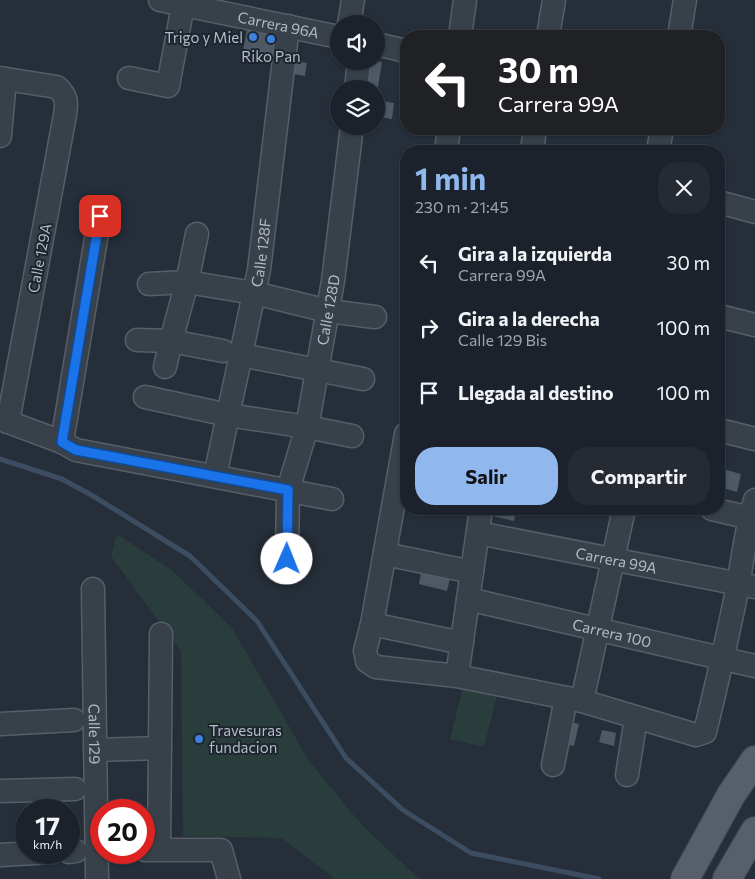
<!DOCTYPE html>
<html lang="es">
<meta charset="utf-8">
<style>
:root{--surface:#1c222b;--page:#252a33;--text:#f1f3f6;--muted:#a0a4a9;--line:#3a3f47;--accent:#90b8ee}
body{margin:0;font-family:Commissioner,sans-serif;background:var(--page);color:var(--text);height:100vh;display:flex;flex-direction:column;font-size:19px;white-space:nowrap}
*{box-sizing:border-box;margin:0}
p{font-size:16px;color:var(--muted)}
.icon{flex:none;width:28px;height:28px;fill:none;stroke:currentColor;stroke-width:2;stroke-linecap:round;stroke-linejoin:round}
.map{position:relative;flex:1;overflow:hidden}
.panel{position:absolute;left:400px;top:145px;width:325px;height:370px;display:flex;flex-direction:column;background:var(--surface);border-radius:20px;box-shadow:0 1px 4px #0004,0 0 0 1px var(--line)}
.panel>*{flex:none}
.hud{position:absolute;left:400px;top:30px;width:325px;height:105px;border-radius:20px;box-shadow:0 1px 4px #0004,0 0 0 1px var(--line);background:#202124;color:#fff;overflow:hidden}
.tools{position:absolute;left:330px;top:15px;display:grid;gap:10px}
.tools a{display:grid;place-items:center;width:55px;height:55px;border-radius:50%;background:var(--surface);box-shadow:0 1px 4px #0004,0 0 0 1px var(--line);font-size:25px}
.speed{position:absolute;left:15px;top:799px;display:flex;gap:10px;font-size:25px;font-weight:700;text-align:center}
.speed>*{display:grid;place-content:center;width:65px;height:65px;border-radius:50%;background:var(--surface);box-shadow:0 1px 4px #0004,0 0 0 1px var(--line);line-height:1}
.speed small{font-size:12px;font-weight:400}
.speed .limit{border:8px solid #d22;background:#fff;color:#111}
.pin{position:absolute;display:grid;place-items:center;width:42px;height:42px;color:#fff;margin:-21px;border-radius:10px;box-shadow:0 2px 8px #0006}
.me{position:absolute;width:55px;margin:-28px;rotate:1deg;stroke-linejoin:round;filter:drop-shadow(0 0 4px #0008)}
.turn{display:flex;align-items:center;gap:18px;height:105px;padding:0 15px;font-size:22px}
.turn .icon{width:65px;height:65px;stroke-width:2.5}
.turn b{display:block;font-size:35px;line-height:42px}
.round{display:grid;place-items:center;flex:none;width:52px;height:52px;border-radius:20px;background:var(--page)}
.overview{display:flex;align-items:center;justify-content:space-between;height:85px;padding:0 15px}
h1{font-size:30px;font-weight:700;line-height:38px;color:var(--accent)}
.button{display:flex;gap:10px;margin-top:auto;padding:10px 15px}
.button a{flex:1;height:58px;border-radius:20px;background:var(--accent);color:#111;font-size:20px;font-weight:700;line-height:58px;text-align:center}
.button a+a{background:var(--page);color:var(--text)}
ul{padding:0;list-style:none}
li{display:flex;align-items:center;gap:15px;height:65px;padding:0 15px}
li div{flex:1}
li b{display:block;font-size:19px}
li em{font-style:normal}
.map>svg:first-child{display:block}
</style>
<div class="map">
<svg width="755" height="879" viewBox="0 0 755 879">
<rect width="100%" height="100%" fill="#252e39"/>
<path fill="#2a3d3d" d="M117 534 173 571 232 628 309 761 362 825 419 879H335L282 838 183 836 181 651 111 556Z
M463 687 497 695 484 747 450 739Z"/>
<g fill="none" stroke-linecap="round" stroke-linejoin="round">
<path stroke="#3c4d61" stroke-width="5" d="M0 459 62 479 93 496 190 556 257 621 346 758 403 810 471 853 599 879"/>
</g>
<path fill="#4e5965" d="M424 29 442 32 441 36H423Z
M247 30 277 35 272 62 242 56Z
M290 60 307 63 305 76 288 73Z
M367 61 382 62 377 93H376V89H363Z
M376 100 394 103 392 119 376 117Z
M719 468 741 474 737 492 719 487Z
M484 509H516L514 521 483 514Z
M422 567 451 574 447 591 419 584Z
M563 720 579 724 574 746 558 743Z
M602 730 616 733 614 746 599 742Z"/>
<g fill="none" stroke-linecap="round" stroke-linejoin="round">
<g stroke="#565e68" stroke-width="25">
<g id="minor">
<path id="s1" d="M160 0 339 37"/>
<path d="M349 24 353 0"/>
<path d="M460 36 465 0"/>
<path d="M548 36 554 0"/>
<path d="M679 36 685 0"/>
<path d="M376 44 406 51"/>
<path d="M0 78 57 87C67 97 67 101 65 115L8 422"/>
<path d="M129 78 168 86 183 5"/>
<path d="M356 89 359 61"/>
<path d="M0 136 5 79"/>
<path d="M446 151 449 129"/>
<path d="M532 151 535 129"/>
<path d="M658 151 662 129"/>
<path d="M719 202 755 212"/>
<path d="M149 284 187 282 254 293 328 311 375 317"/>
<path d="M719 316 755 325"/>
<path d="M137 340 171 341 223 351"/>
<path d="M241 355 363 379"/>
<path d="M165 367 171 341 187 282 197 234"/>
<path d="M145 397 228 415 307 427 352 436"/>
<path d="M0 419 62 442 76 450 332 499"/>
<path d="M719 430 755 439"/>
<path d="M406 434 372 624 365 651 367 661 376 667 457 676 582 701 696 735 705 732C717 683 728 635 738 586 743 557 746 528 755 500"/>
<path d="M62 442 100 215"/>
<path id="s2" d="M215 476 259 270 288 26"/>
<path d="M712 509 755 519"/>
<path id="s3" d="M478 533 755 587"/>
<path d="M385 554 472 572"/>
<path id="s4" d="M287 559 288 490 307 427 333 281 352 126"/>
<path id="s5" d="M93 589 97 879"/>
<path id="s6" d="M468 599 755 666"/>
<path d="M372 624 462 643"/>
<path d="M457 676 481 509"/>
<path d="M582 701 624 509"/>
<path d="M0 724 74 720"/>
<path d="M95 750 160 748"/>
<path d="M553 765 566 698"/>
<path d="M627 775 636 718"/>
<path d="M0 791 75 789"/>
<path d="M159 849 161 634"/>
<path d="M145 850H221L229 879"/>
<path d="M69 852 76 851"/>
<path d="M0 855 52 852"/>
</g>
</g>
<g stroke="#414953" stroke-width="30">
<path id="major" d="M685 879 731 795 755 760
M727 879 755 831"/>
</g>
<use href="#minor" stroke="#38404a" stroke-width="22"/>
<use href="#major" stroke="#565f6a" stroke-width="28"/>
</g>
<g fill="none" stroke-linecap="round" stroke-linejoin="round">
<g stroke="#114b97" stroke-width="12">
<path id="route" d="M100 216 62 442 76 450 288 490 287 559"/>
</g>
<use href="#route" stroke="#1a73e8" stroke-width="9"/>
</g>
<g fill="#3f7fe0" stroke="#1d252f" stroke-width="2">
<circle cx="253" cy="37" r="5"/>
<circle cx="271" cy="39" r="5"/>
<circle cx="199" cy="739" r="5"/>
</g>
<g text-anchor="middle" dominant-baseline="central" stroke-width="4" stroke-linejoin="round" paint-order="stroke">
<g font-size="15" fill="#b4bbc6" stroke="#1d252f">
<text stroke="none"><textPath href="#s1" startOffset="121">Carrera 96A</textPath></text>
<text stroke="none"><textPath href="#s2" startOffset="228">Calle 128F</textPath></text>
<text transform="translate(39 258) rotate(-79)">Calle 129A</text>
<text stroke="none"><textPath href="#s4" startOffset="254">Calle 128D</textPath></text>
<text stroke="none"><textPath href="#s3" startOffset="141">Carrera 99A</textPath></text>
<text stroke="none"><textPath href="#s6" startOffset="148">Carrera 100</textPath></text>
<text stroke="none"><textPath href="#s5" startOffset="145">Calle 129</textPath></text>
</g>
<g font-size="15" fill="#b4bbc6" stroke="#1d252f" text-anchor="end">
<text x="243" y="37">Trigo y Miel</text>
<text x="271" y="56" text-anchor="middle">Riko Pan</text>
<text x="209" y="730" text-anchor="start">Travesuras<tspan x="209" dy="17">fundacion</tspan></text>
</g>
</g>
</svg>
<div class="tools">
<a><svg class="icon" aria-label="sound" viewBox="0 0 24 24"><path d="M4 9h4l5-4v14l-5-4H4zM17 9q2 3 0 6"/></svg></a>
<a><svg class="icon" aria-label="layers" viewBox="0 0 24 24"><path d="M12 4l9 5-9 5-9-5zM3 14l9 5 9-5"/></svg></a>
</div>
<div class="speed"><div>17<small>km/h</small></div><div class="limit">20</div></div>
<div class="pin" style="left:100px;top:216px;background:#d93025"><svg class="icon" aria-label="arrive" viewBox="0 0 24 24"><path d="M6 21V4h12l-3 4 3 4H6"/></svg></div>
<svg class="me" style="left:287px;top:559px" viewBox="-20 -20 40 40"><circle r="19" fill="#fff"/><path d="M0-13L10 11 0 6-10 11z" fill="#1a73e8"/></svg>
<div class="hud">
<div class="turn"><svg class="icon" aria-label="left" viewBox="0 0 24 24"><path d="M17 20v-9H6M10 6l-5 5 5 5"/></svg><div><b>30 m</b>Carrera 99A</div></div>
</div>
<section class="panel">
<div class="overview"><div><h1>1 min</h1><p>230 m · 21:45</p></div><a class="round"><svg class="icon" aria-label="close" viewBox="0 0 24 24"><path d="M6 6l12 12M18 6L6 18"/></svg></a></div>
<ul>
<li><svg class="icon" aria-label="left" viewBox="0 0 24 24"><path d="M17 20v-9H6M10 6l-5 5 5 5"/></svg><div><b>Gira a la izquierda</b><p>Carrera 99A</p></div><em>30 m</em></li>
<li><svg class="icon" aria-label="right" viewBox="0 0 24 24"><path d="M7 20v-9h11M14 6l5 5-5 5"/></svg><div><b>Gira a la derecha</b><p>Calle 129 Bis</p></div><em>100 m</em></li>
<li><svg class="icon" aria-label="arrive" viewBox="0 0 24 24"><path d="M6 21V4h12l-3 4 3 4H6"/></svg><div><b>Llegada al destino</b></div><em>100 m</em></li>
</ul>
<div class="button"><a>Salir</a><a>Compartir</a></div>
</section>
</div>
